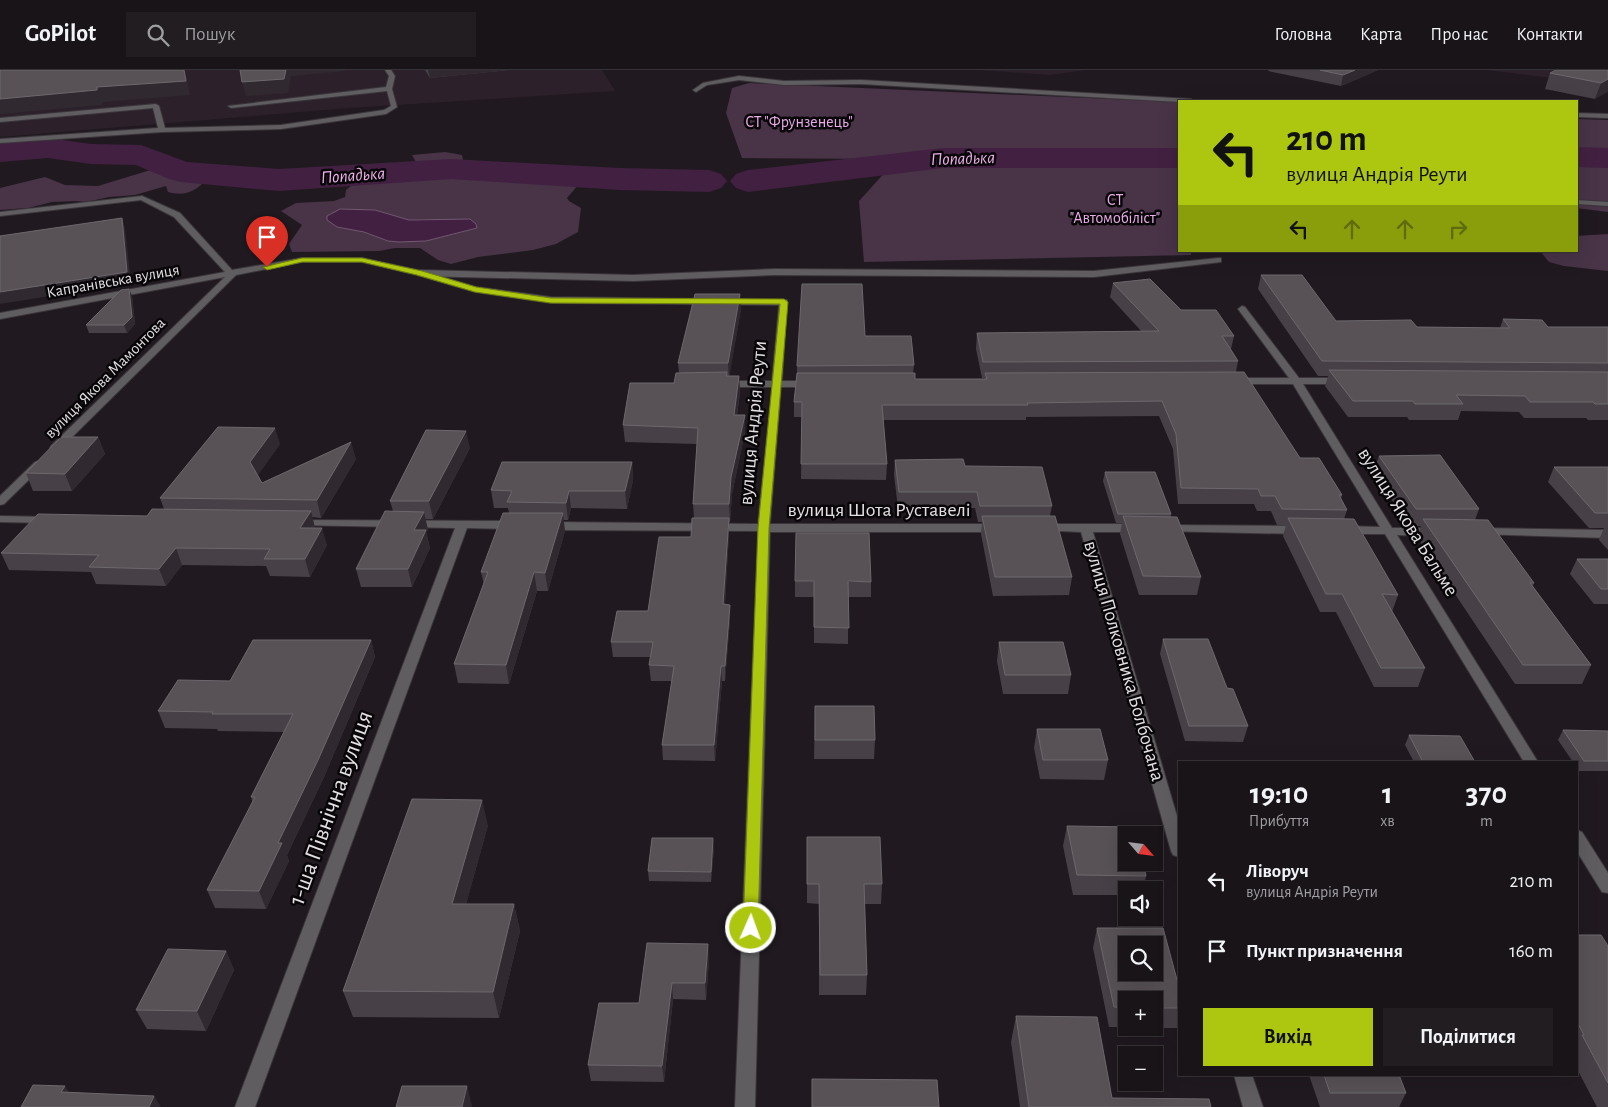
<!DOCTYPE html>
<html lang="uk">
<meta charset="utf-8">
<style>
:root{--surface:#181418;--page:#211d21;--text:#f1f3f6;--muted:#9f9ea2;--line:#363337;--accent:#adc60f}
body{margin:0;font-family:"Alegreya Sans",sans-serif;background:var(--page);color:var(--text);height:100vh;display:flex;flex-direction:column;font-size:19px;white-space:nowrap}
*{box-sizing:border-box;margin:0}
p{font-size:16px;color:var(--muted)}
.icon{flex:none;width:28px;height:28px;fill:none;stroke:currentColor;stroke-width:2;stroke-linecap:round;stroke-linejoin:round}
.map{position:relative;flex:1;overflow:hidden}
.panel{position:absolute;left:1178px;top:691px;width:400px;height:315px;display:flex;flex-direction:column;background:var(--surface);border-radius:0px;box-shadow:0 5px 20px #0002,0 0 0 1px var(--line)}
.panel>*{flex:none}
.guide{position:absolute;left:1178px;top:30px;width:400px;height:152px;border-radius:0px;box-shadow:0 5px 20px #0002,0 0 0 1px var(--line);background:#adc60f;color:#111;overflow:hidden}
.needle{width:32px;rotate:118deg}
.tools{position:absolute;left:1118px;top:756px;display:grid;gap:10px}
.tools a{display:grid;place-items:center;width:45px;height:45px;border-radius:0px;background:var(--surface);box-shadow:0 5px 20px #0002,0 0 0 1px var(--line);font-size:25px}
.pin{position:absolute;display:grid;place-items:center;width:42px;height:42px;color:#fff;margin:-51px -21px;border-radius:50% 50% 50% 0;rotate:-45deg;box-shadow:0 0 5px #0007}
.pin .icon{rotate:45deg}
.me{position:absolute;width:55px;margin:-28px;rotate:2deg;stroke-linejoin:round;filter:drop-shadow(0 0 4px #0008)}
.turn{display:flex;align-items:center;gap:18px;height:105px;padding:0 25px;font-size:22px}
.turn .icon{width:65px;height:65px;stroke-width:2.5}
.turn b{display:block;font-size:35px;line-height:42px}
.lanes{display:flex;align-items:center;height:48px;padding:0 25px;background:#0003;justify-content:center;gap:25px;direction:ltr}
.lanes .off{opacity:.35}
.eta{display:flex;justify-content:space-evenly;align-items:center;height:85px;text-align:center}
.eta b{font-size:30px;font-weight:700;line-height:35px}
.action{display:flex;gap:10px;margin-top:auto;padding:10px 25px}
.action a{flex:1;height:58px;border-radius:0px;background:var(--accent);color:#111;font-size:20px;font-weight:700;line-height:58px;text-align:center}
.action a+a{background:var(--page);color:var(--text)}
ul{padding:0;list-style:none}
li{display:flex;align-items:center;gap:15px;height:70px;padding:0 25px}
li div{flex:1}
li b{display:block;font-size:19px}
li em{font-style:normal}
header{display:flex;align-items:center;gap:30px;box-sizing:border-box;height:70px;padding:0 25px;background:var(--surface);border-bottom:1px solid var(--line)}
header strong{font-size:24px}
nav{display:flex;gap:28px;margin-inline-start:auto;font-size:18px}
.search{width:350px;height:45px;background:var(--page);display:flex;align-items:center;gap:12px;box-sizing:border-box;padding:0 18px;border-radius:0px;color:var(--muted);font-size:19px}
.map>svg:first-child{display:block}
</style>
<header>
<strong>GoPilot</strong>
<div class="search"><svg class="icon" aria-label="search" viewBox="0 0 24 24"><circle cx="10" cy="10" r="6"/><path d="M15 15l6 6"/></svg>Пошук</div>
<nav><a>Головна</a><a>Карта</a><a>Про нас</a><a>Контакти</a></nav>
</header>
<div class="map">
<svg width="1608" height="1037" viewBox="0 0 1608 1037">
<rect width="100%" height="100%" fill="#201a20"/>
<path fill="#2c212b" d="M0 0H602L615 21 348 38 0 67Z
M980 0H1085L1050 5Z
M1487 0H1608V15Z"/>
<path fill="#483347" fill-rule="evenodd" d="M749 13 1179 32V84L1025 80 884 89 742 88 726 43 732 18Z
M1576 49 1608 50V85L1576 83Z
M445 82 462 85 465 100 469 103 490 106 536 102 570 103 579 114 567 128 569 131 581 138 578 162 556 174 533 180 478 187 451 194 438 190 420 178H395L379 181 292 182 289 174 302 155 281 141 296 133 334 131 345 127 346 120 352 115 417 94 412 85ZM340 139 375 140 409 150 435 149 477 158 426 171H388L364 162 337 157Z
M1576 90H1608V142L1576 138Z
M1151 91 1179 92V181H1191V185L864 192 859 131 888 99Z
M170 94 190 100 204 112C193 123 183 126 168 122L166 116 135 125 109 127 86 132 76 131 52 132 28 138 0 140V118L45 107 65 115 98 116Z
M1608 164V201L1564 196 1549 192 1540 181H1576V166Z"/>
<path fill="#422041" stroke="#725971" d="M340 139 375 140 409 150 470 149 476 154 477 158 426 171 399 172 388 171 364 162 337 157 327 150V146Z"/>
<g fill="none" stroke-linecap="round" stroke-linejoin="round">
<path fill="#422041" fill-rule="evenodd" d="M48 68 91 74 141 75 187 92 279 99 451 89 620 98 709 100 721 104 727 111 721 118 709 122 620 120 451 109 279 121 181 112 169 109 136 95 91 94 48 88 0 92V72Z
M1576 77 1608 78V98L1576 97Z
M943 78H1179V98H943L748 122 736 118 730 111 736 104 748 100Z"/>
<g stroke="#3b363b" stroke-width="2">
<path id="service" d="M385 0H391L395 6 392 19 397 37 386 44 281 59 162 62 0 73V69L158 58 153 38 0 52V48L156 34 159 36 165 58 281 55 384 40 391 36 387 21 231 38 228 36 386 17 389 6Z
M739 6 784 11 861 10 1191 29 1194 31 1179 32 861 14 784 15 739 10 707 15 696 22 693 20 703 13Z
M1576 43 1608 44V48L1576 47Z
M1576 130 1608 132V136L1576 134Z
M1218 188H1221V192L1094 207 774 205 633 211 419 206 415 203 419 200 633 205 774 199 1094 201Z"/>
</g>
<g stroke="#3b363b" stroke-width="2">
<path id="minor" d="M142 126 180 143 232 200 302 188H362L422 201 476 217 551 227 787 230 782 311H812L817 314 812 317H781L770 454H997L1003 458 997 462H770L755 1037H735L758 461 547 460 541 456 547 452 758 454 772 317H724L719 314 724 311H772L779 235 551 233 475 222 417 205 362 192H302L236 205 59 380H51L50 378 51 376 225 207 0 249V243L225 202 174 147 141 130 0 146V142Z
M1242 236 1245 237 1299 308H1342L1347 311 1342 314H1303L1392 458H1435L1441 462 1435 466 1397 465 1538 692H1524L1385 464H1345L1339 460 1345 456 1380 457 1293 314H1234L1229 311 1234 308H1289L1238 239Z
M39 391 43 392 44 394 43 396 4 434 0 435V426L35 392Z
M0 446 50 447 56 450 50 453 0 452Z
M297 450 515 451 521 455 515 459 467 458 255 1037H235L455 458 293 455 291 453 293 451Z
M1042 454H1137L1143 458 1137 462H1093L1179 753V787L1173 785 1171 781 1081 462 1038 460 1036 458Z
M1165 455 1300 456 1306 460 1300 464 1161 461 1159 459 1161 457Z
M1480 458 1608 460V468L1476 464 1474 462Z
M1576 760 1582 762 1608 803V823L1602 822 1576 780Z
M1234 1005H1252L1263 1037H1243Z"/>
</g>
<use href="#service" fill="#605d60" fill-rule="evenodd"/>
<use href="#minor" fill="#605d60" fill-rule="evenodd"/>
</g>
<path fill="#474147" d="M425 0H509L430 8Z
M1269 0H1378L1341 16 1268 1Z
M1608 0 1595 29 1545 19 1550 3Z
M1261 205 1336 251 1417 257 1500 258 1503 249 1548 257H1608V350H1588L1586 348H1524L1519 342 1461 341 1458 350H1409L1407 347H1348L1325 316 1328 306H1318L1258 219Z
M1113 213 1181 240 1234 266 1231 279 1238 291 1236 302 1300 388 1342 425 1341 429 1347 440 1344 449 1398 525 1392 542 1425 598 1418 617H1374L1336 542H1320L1283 466 1286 455H1277L1271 441H1257L1254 434H1178L1173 379 1159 346 1026 347V350H883L887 394 886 410 801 409 802 347H794V332L797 303V296L865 266 914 295 913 303 915 309H984L985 308H982L976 279 977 263 1142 262 1110 227Z
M129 219 132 226 135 254 127 263H89L86 255Z
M741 239 729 306H739L740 322 737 345H745V362L732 424 730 452H729V463L725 534 730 549 725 611H722L715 691 663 690 662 675 672 611H651L649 595 651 587H613L611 572 648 541 691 467 694 448 693 434 697 374 625 372 623 355 674 313 679 303 678 293Z
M98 367 105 384 72 421H33L26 403Z
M280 374 257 406 262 413 356 389 321 448 312 447 315 458 327 475 310 507 270 506 266 496 182 495 166 516 96 514 91 502 9 500 1 483 147 446 164 439 160 428Z
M470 378 433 449H425L428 460 426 462 430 478 412 517H361L356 499 393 441 390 431Z
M1379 386 1479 439 1475 450 1534 513 1533 516 1591 595 1582 614H1515L1417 467 1421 456H1410L1373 403Z
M895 390 965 396 1052 436 1050 446 1072 507 1069 525 993 526 981 464 982 452H978L975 438H898L894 405Z
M632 392 633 410 627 439 571 438 568 450H563L565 461 548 521H537L509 614 458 613 454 594 484 515 481 502 509 443 508 438H494L491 420Z
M1554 397H1608V480L1599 470 1604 458H1589L1548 412Z
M1105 402 1171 444V447L1201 507 1197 525H1139L1120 464 1122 453H1116L1103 411Z
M1577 489H1608V534H1594L1570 504Z
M795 511 871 512V527H848V574L814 573V527H795Z
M1163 569 1227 618 1248 656 1243 672 1185 671 1160 584Z
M371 570 375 587 324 707 287 785 289 791 266 839 215 838 207 820 253 733 251 727 284 662 218 661 217 659 165 658 158 641 230 611Z
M999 572 1071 605 1068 624H1003L997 591Z
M815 636 875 670 874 689H814Z
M1037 659 1108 690 1104 710 1040 709 1034 678Z
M1563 660 1608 661V701H1579L1576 697V692H1573L1558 670Z
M1409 665 1475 692H1414L1405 675Z
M488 755 466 834H514L520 861 499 948 353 947 343 921Z
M1067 756 1146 806 1143 820H1126V825H1073L1063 776Z
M807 767 882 814 881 834H864L867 905 866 925H819V834L807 833Z
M714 778 711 812 649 811 648 801Z
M1097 858 1179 917 1178 958H1154V930H1126V957H1109L1093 878Z
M1576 865 1608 876V1037H1597L1576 997Z
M226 881 234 900 206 961 147 959 136 940Z
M709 890 706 930 673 929 664 1012 591 1011 588 995 639 933Z
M1016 946 1112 1028 1211 1037H1020L1011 972Z
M1309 1005H1399L1406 1023 1399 1037H1320Z"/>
<path fill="#302a30" d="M185 0 190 25 102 32V35L0 44V29L97 17Z
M286 0H345V1L291 6 288 23 246 26 242 12Z
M428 0H509L430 8Z
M1355 0H1378L1341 16 1343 5Z
M1608 9V22L1595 29 1601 13Z
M122 148 125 158 131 213 0 234V222Z
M129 219 132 226 135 254 127 263 124 255Z
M740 224 741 239 729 309 728 293Z
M739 306 740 322 735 361 734 345Z
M745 345V362L732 424 730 452 729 434 731 407Z
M275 358 280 374 255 409 250 392Z
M466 361 470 378 433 449 429 431Z
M98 367 105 384 72 421 65 404Z
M351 372 356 389 321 448 317 430Z
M632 392 633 410 627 439 625 421Z
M569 421 571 438 568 450 566 433Z
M311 441 315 458H300Z
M424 442 428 460 426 462 430 478 412 517 408 499 414 460Z
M563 443 565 461 548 521 545 503Z
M729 448V463L724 549 723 534Z
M322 458 327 475 310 507 305 489Z
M176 478 182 495 166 516 159 499Z
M534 502 537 521 509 614 506 595Z
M730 535V549L725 611V596Z
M371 570 375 587 324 707 287 785 289 791 266 839 259 821 278 773Z
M721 596 722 611 715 691 714 675Z
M482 730 488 755 459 860 452 834Z
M713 768 714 778 711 812V802Z
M514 834 520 861 499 948 493 922Z
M708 874 709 890 706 930 705 913Z
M226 881 234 900 206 961 197 941Z
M672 913 673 929 664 1012 662 996Z
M65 1016 76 1033 61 1022Z
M467 1016 472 1036V1037H462Z
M154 1026 161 1037H149Z"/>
<path fill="#585257" stroke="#6d686d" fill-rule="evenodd" d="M0 0H184L186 11 97 17V20L0 29Z
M240 0H286L284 9 242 12Z
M1320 0H1355L1343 5Z
M1556 0H1608V9L1601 13 1550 3Z
M122 148 127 202 0 222V166Z
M1261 205H1302L1336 251 1411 250 1417 257 1510 258 1503 249 1542 250 1548 257H1608V293L1322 291Z
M1150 209 1181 240H1216L1234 266H1222L1238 291 983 292 977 263 1159 261 1113 213Z
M802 214H862L865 266H911L914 295 797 296Z
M129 219 132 247 124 255H86L121 220Z
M695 224H740L728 293H678Z
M1329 300 1608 302V334H1595L1593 332H1530L1525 326 1456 325 1463 334H1415L1413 331H1353Z
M727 302 726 306H739L734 345H745L731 407 729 434H693L698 358 623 355 630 313H674L676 303Z
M1244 302 1300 388H1319L1342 425H1339L1347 440 1282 439 1275 426H1261L1258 419 1181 418 1176 364 1162 331 1027 333 1028 335H882L887 394H801L802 332H794L797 303H915V309H987L985 303Z
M218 357 275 358 250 392 262 413 351 372 317 430 160 428Z
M426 360 466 361 429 431H390Z
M61 367H98L65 404 26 403Z
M1440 385 1479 439H1416L1379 386Z
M963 389 965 396 1042 397 1052 436H980L977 422H899L895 390Z
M502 392H632L625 421H569L566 433 507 432 512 421 491 420Z
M1554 397H1608V443H1595Z
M1105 402H1155L1171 444H1118Z
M152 439 311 441 300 458H322L305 489H264L270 479 176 478 159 499 89 497 99 485 1 483 38 444 147 446Z
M385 441 424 442 414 460H426L408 499H356Z
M503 443H563L545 503 534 502 506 595 454 594 488 502H481Z
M982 446H1055L1072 507H995Z
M1123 446 1177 447 1201 507 1143 506Z
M692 448H729L723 534 730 535 725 596H721L714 675H662L674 596 649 595 653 572H611L617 541H648L659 467H691Z
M1288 448 1354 449 1398 525 1382 524 1425 598H1381L1342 524H1326Z
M1423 449 1488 450 1534 513H1530L1591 595H1523Z
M796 463H869L871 512 848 511 849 558 814 557V511H795Z
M1577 489H1608V519H1601Z
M1163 569H1208L1227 618 1233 619 1248 656H1189Z
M253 570H371L318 690 278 773H282L259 821 207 820 255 727H251L293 644H212L213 642 158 641 178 610 230 611Z
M999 572H1063L1071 605H1005Z
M815 636H874L875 670H815Z
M1037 659H1100L1108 690H1043Z
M1563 660 1608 661V691H1584Z
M1409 665 1460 666 1475 692H1423Z
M412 729 482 730 452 834H514L493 922 343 921Z
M1067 756 1133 757 1135 765H1126V792H1143L1146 806 1077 805Z
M807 767H880L882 814H864L867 905H820L819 814H807Z
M652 768H713L711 802 648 801Z
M1097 858H1163L1179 917V938H1154V930H1126V938L1114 937ZM1126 875H1154V902H1126Z
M1576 865H1601L1608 876V1013L1582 965H1584L1576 950Z
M647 873 708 874 705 913H672L662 996 588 995 599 933H639Z
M168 879 226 881 197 941 136 940Z
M1016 946 1097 947 1112 1028 1209 1029 1211 1037H1029Z
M1324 1005H1399L1406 1023H1330Z
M812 1009 937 1010 939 1037H812Z
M33 1015 65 1016 61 1022 154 1026 149 1037H21Z
M402 1016H467L462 1037H396Z"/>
<path fill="#adc60f" stroke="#70810a" d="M302 188H362L422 201 476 217 551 228 784 229 788 232 769 458 758 858 756 862 751 864 745 862 743 858 758 458 780 234 551 233 475 222 417 205 362 192H302L267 200 263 197Z"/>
<g text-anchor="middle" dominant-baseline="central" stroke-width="5" stroke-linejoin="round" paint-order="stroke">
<g font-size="16" fill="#e9ade6" stroke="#080608">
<text x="799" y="52">СТ "Фрунзенець"</text>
<text x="1115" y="130">СТ<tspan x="1115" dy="18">"Автомобіліст"</tspan></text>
</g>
<g font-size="16" fill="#e3dfe2" stroke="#080608">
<text transform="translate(113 211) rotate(-10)">Капранівська вулиця</text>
<text transform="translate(105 308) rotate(-45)">вулиця Якова Мамонтова</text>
</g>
<g font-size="18" font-style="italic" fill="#efb1eb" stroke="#080608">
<text transform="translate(963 89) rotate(-2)">Попадька</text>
<text transform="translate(353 106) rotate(-4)">Попадька</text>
</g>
<g font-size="20" fill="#e3dfe2" stroke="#080608">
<text transform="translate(753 353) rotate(-85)">вулиця Андрія Реути</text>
<text x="879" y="440">вулиця Шота Руставелі</text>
<text transform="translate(1408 452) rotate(58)">вулиця Якова Бальме</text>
<text transform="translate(1124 591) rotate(74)">вулиця Полковника Болбочана</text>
</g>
<g font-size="24" fill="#e3dfe2" stroke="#080608">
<text transform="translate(331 738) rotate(-70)">1-ша Північна вулиця</text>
</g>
</g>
</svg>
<div class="tools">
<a><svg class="needle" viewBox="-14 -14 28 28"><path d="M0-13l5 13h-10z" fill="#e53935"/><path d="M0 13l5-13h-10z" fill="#9f9ea2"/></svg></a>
<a><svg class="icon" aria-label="sound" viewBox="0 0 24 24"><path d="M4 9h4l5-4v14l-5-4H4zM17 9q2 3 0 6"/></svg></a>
<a><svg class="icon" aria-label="search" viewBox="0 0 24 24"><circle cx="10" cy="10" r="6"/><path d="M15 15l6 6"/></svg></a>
<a>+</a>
<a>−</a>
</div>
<div class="pin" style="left:267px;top:197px;background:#d93025"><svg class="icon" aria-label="arrive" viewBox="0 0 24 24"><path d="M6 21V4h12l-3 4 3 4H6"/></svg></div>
<svg class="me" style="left:751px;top:858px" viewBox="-20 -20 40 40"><circle r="17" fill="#adc60f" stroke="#fff" stroke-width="3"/><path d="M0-11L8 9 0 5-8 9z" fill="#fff"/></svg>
<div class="guide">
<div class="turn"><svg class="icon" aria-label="left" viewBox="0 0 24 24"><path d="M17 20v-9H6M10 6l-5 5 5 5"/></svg><div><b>210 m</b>вулиця Андрія Реути</div></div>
<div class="lanes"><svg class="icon" aria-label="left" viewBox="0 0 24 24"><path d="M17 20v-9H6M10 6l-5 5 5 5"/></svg><svg class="icon off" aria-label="ahead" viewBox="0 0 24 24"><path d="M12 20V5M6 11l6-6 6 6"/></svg><svg class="icon off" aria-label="ahead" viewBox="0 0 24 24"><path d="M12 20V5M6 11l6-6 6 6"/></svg><svg class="icon off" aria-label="right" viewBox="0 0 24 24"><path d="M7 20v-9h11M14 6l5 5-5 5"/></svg></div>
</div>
<section class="panel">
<div class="eta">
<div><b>19:10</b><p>Прибуття</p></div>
<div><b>1</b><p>хв</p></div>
<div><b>370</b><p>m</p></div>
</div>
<ul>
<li><svg class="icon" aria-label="left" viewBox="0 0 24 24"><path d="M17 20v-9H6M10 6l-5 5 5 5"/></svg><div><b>Ліворуч</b><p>вулиця Андрія Реути</p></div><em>210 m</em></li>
<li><svg class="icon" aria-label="arrive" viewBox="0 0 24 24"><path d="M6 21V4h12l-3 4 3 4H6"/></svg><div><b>Пункт призначення</b></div><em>160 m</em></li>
</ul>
<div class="action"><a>Вихід</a><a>Поділитися</a></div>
</section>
</div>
